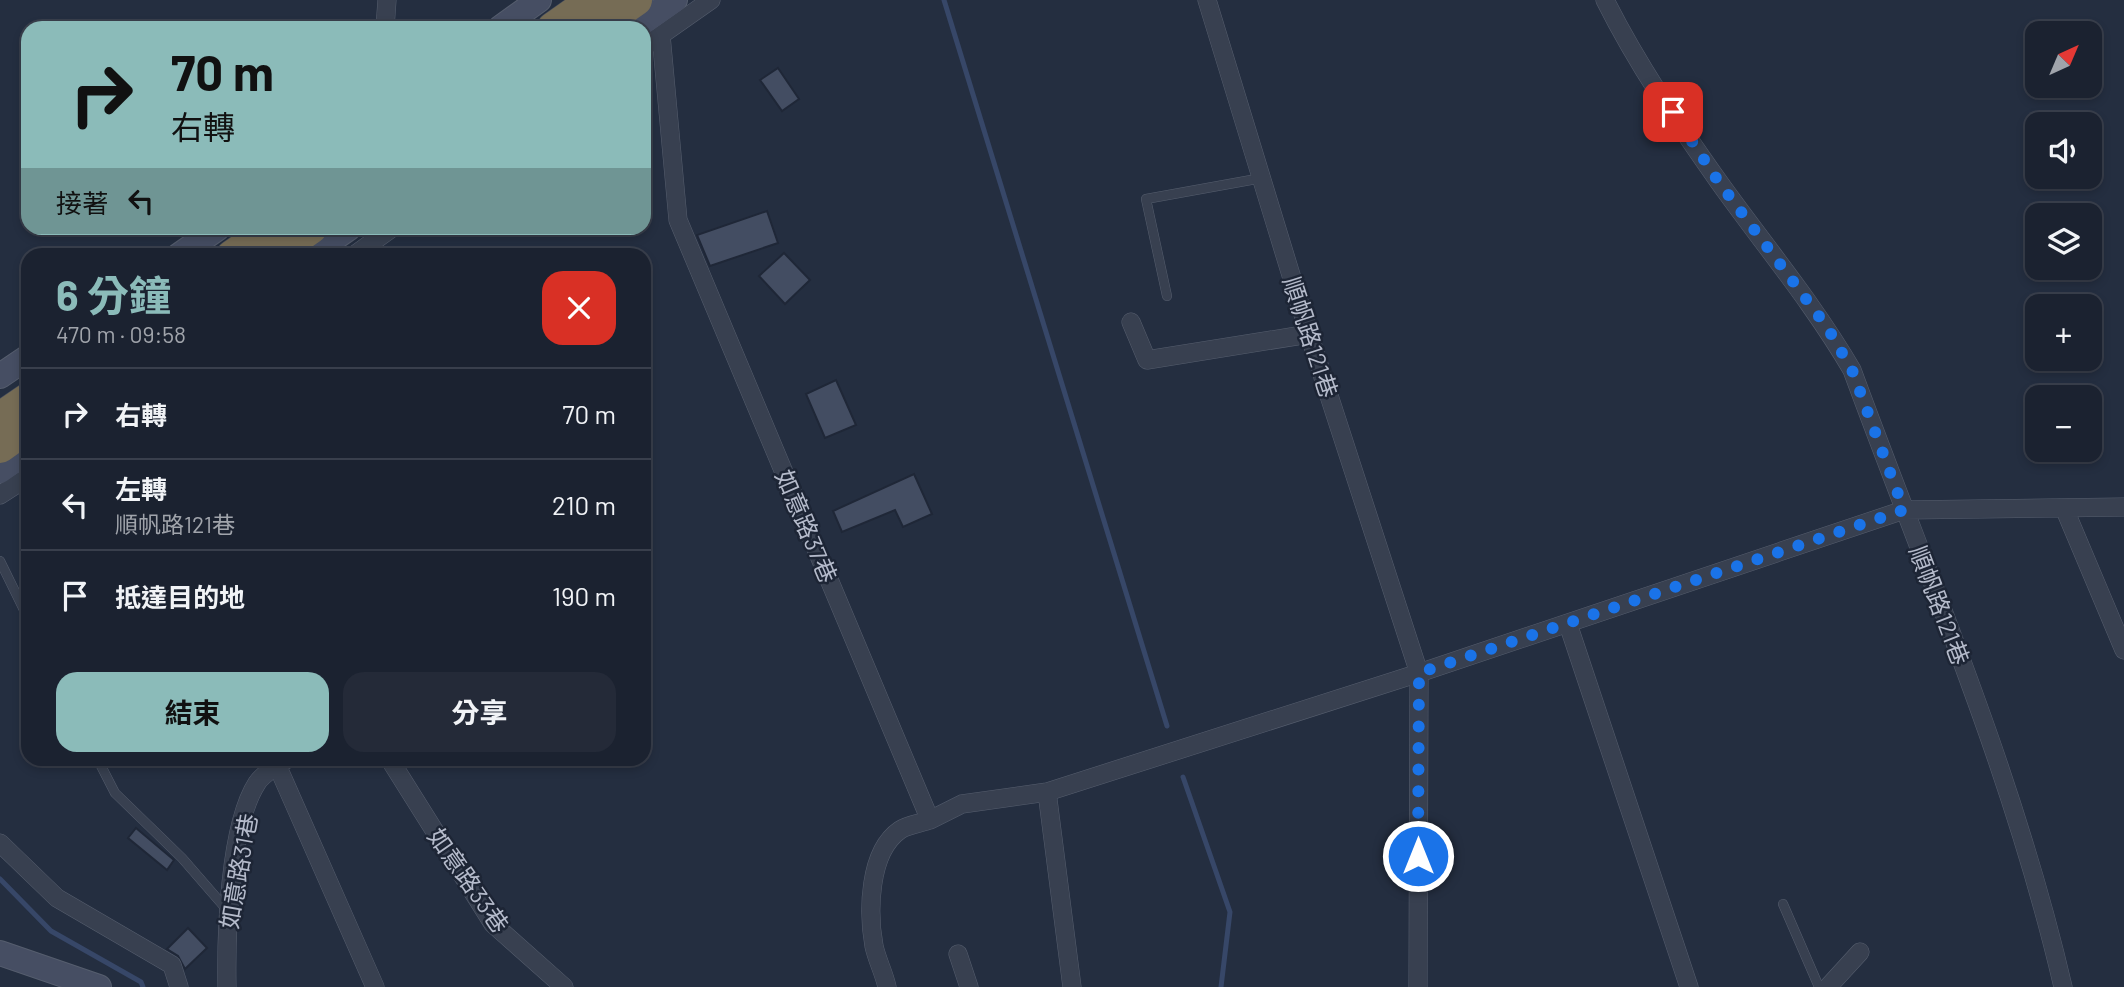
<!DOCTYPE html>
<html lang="zh-TW">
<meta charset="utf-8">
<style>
:root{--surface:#1b2230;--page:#242a38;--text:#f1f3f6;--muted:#a0a4ab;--line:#393f4c;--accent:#8bbbb9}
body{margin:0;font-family:Barlow,"Noto Sans TC",sans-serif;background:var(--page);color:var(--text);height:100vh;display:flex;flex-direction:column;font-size:26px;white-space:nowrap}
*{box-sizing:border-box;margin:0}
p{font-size:23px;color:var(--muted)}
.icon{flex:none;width:38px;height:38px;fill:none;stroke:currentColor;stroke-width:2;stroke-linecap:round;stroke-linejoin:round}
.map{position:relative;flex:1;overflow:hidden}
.side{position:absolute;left:21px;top:248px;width:630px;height:518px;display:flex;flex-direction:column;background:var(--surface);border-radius:21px;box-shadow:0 4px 10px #0003,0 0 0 2px var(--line)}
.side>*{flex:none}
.guide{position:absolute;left:21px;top:21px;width:630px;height:214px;border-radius:21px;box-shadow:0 4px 10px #0003,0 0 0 2px var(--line);background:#8bbbb9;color:#111;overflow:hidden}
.needle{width:46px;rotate:44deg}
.controls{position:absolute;left:2025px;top:21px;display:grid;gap:14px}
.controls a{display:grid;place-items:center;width:77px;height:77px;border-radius:14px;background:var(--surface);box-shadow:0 4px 10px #0003,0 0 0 2px var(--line);font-size:35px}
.pin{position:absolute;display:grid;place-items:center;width:60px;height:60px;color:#fff;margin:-30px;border-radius:14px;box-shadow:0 4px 10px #0006}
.me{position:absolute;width:77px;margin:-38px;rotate:0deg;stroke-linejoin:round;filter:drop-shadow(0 0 5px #0008)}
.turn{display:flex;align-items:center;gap:24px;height:147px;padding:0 35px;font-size:32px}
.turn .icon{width:91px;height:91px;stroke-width:2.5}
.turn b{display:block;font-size:49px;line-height:60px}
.then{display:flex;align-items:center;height:66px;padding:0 35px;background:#0003;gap:14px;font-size:26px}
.round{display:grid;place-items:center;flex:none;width:74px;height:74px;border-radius:21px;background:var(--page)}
.head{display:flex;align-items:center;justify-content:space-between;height:119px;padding:0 35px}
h1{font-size:42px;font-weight:700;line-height:52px;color:var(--accent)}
.button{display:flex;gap:14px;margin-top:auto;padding:14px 35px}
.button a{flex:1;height:80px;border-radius:21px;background:var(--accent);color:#111;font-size:28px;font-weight:700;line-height:80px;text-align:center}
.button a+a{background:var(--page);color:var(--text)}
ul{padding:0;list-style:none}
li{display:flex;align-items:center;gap:21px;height:91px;padding:0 35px;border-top:2px solid var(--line)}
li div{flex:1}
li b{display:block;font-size:26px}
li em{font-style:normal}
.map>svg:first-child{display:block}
</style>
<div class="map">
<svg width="2124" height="987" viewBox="0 0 2124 987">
<rect width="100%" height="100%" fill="#242e40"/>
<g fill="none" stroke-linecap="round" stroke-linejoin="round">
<path stroke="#374768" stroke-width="5" d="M944 0 1167 726
M1183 777 1230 912 1221 987
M0 879 51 931 141 982 143 987"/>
</g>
<path fill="#434d62" stroke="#1f2737" stroke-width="2" d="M778 68 799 99 782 111 760 80Z
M767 211 778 243 710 266 697 235Z
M784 253 810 280 785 304 759 276Z
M836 380 856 425 825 438 806 394Z
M914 474 932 514 903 527 895 510 842 532 833 511Z
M136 828 174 860 167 870 128 838Z
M188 928 207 948 185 969 178 956 167 949Z"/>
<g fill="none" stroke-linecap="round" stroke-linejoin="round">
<g stroke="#565e6e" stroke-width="10">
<path id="lane" d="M1167 296 1146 199 1262 178
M0 561 28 618
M98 760 115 793 182 858 228 911
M1783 904 1819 987"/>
</g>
<g stroke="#565e6e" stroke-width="19">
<path id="street" d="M1207 0 1309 334 1419 673 1418 987
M1605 0C1637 64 1678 124 1719 182 1764 245 1813 303 1852 370 1927 574 2014 775 2063 987
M385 28 387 0
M661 35 678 220 930 820C921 823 907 825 900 830 868 852 868 913 874 946 877 960 884 973 887 987
M644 47 711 0
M353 256 392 228
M1131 322 1147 360 1309 334
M0 495 28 477
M2065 510 2124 650
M1568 624 1689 987
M286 760 277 765 375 987
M390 760 493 924 564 987
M1047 792 1072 987
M930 820 962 804 1047 792 1419 673 1904 510 2124 507
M0 843 57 898 172 965 179 987
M958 954 969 987
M227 987C226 936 229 826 257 783 261 776 271 770 277 765
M1828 987 1860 952"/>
</g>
<g stroke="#565e6e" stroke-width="26">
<path id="secondary" d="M500 28 539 0
M635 28 675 0
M178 256 218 228
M309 256 349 228
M0 376 28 357
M0 471 28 451
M0 953 99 987"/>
</g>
<g stroke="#434b5b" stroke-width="33">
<path id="highway" d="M553 28 593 0
M596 28 636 0
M232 256 272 228
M271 256 311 228
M0 418 28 399
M0 447 28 427"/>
</g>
<use href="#lane" stroke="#384050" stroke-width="9"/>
<use href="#street" stroke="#384050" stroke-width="18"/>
<use href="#secondary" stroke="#464e63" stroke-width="24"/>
<use href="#highway" stroke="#766c55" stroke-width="32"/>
</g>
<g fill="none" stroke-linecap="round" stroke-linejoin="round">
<path stroke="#1a73e8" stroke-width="12" stroke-dasharray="0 21.6" d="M1418 856 1419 673 1904 510 1852 370 1827 327 1718 181 1673 112"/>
</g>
<g text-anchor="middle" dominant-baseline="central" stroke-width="5" stroke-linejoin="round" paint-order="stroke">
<g font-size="24" fill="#b5bbcb" stroke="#1d2535">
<text transform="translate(1311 337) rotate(72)">順帆路121巷</text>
<text transform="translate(807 526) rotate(67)">如意路37巷</text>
<text transform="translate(1940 605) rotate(69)">順帆路121巷</text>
<text transform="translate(238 871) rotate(-80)">如意路31巷</text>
<text transform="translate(469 880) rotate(55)">如意路33巷</text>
</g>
</g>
</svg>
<div class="controls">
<a><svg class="needle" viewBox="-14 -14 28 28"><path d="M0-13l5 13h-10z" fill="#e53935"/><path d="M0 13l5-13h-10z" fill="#a0a4ab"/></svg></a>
<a><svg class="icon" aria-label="sound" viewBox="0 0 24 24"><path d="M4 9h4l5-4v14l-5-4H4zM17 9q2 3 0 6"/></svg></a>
<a><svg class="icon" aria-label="layers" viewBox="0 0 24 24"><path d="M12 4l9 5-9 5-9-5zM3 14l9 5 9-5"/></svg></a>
<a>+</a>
<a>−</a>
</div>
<div class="pin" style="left:1673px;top:112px;background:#d93025"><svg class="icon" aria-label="arrive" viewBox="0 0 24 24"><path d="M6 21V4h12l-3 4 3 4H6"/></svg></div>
<svg class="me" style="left:1418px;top:856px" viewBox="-20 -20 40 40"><circle r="17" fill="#1a73e8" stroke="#fff" stroke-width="3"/><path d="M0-11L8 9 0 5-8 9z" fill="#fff"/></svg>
<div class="guide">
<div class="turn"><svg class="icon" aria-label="right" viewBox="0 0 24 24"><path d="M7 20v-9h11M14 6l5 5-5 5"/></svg><div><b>70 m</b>右轉</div></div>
<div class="then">接著<svg class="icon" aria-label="left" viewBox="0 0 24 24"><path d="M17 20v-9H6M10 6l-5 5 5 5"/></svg></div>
</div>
<section class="side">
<div class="head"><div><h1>6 分鐘</h1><p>470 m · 09:58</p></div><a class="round" style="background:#d93025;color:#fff"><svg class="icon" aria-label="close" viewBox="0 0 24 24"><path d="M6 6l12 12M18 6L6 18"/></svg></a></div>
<ul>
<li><svg class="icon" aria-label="right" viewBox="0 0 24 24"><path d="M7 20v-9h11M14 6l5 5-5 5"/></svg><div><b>右轉</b></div><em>70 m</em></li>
<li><svg class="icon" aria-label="left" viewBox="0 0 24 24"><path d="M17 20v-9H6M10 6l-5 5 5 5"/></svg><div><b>左轉</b><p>順帆路121巷</p></div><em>210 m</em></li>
<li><svg class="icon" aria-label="arrive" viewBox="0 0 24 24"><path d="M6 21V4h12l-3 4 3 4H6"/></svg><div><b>抵達目的地</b></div><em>190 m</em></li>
</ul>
<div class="button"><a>結束</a><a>分享</a></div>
</section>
</div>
